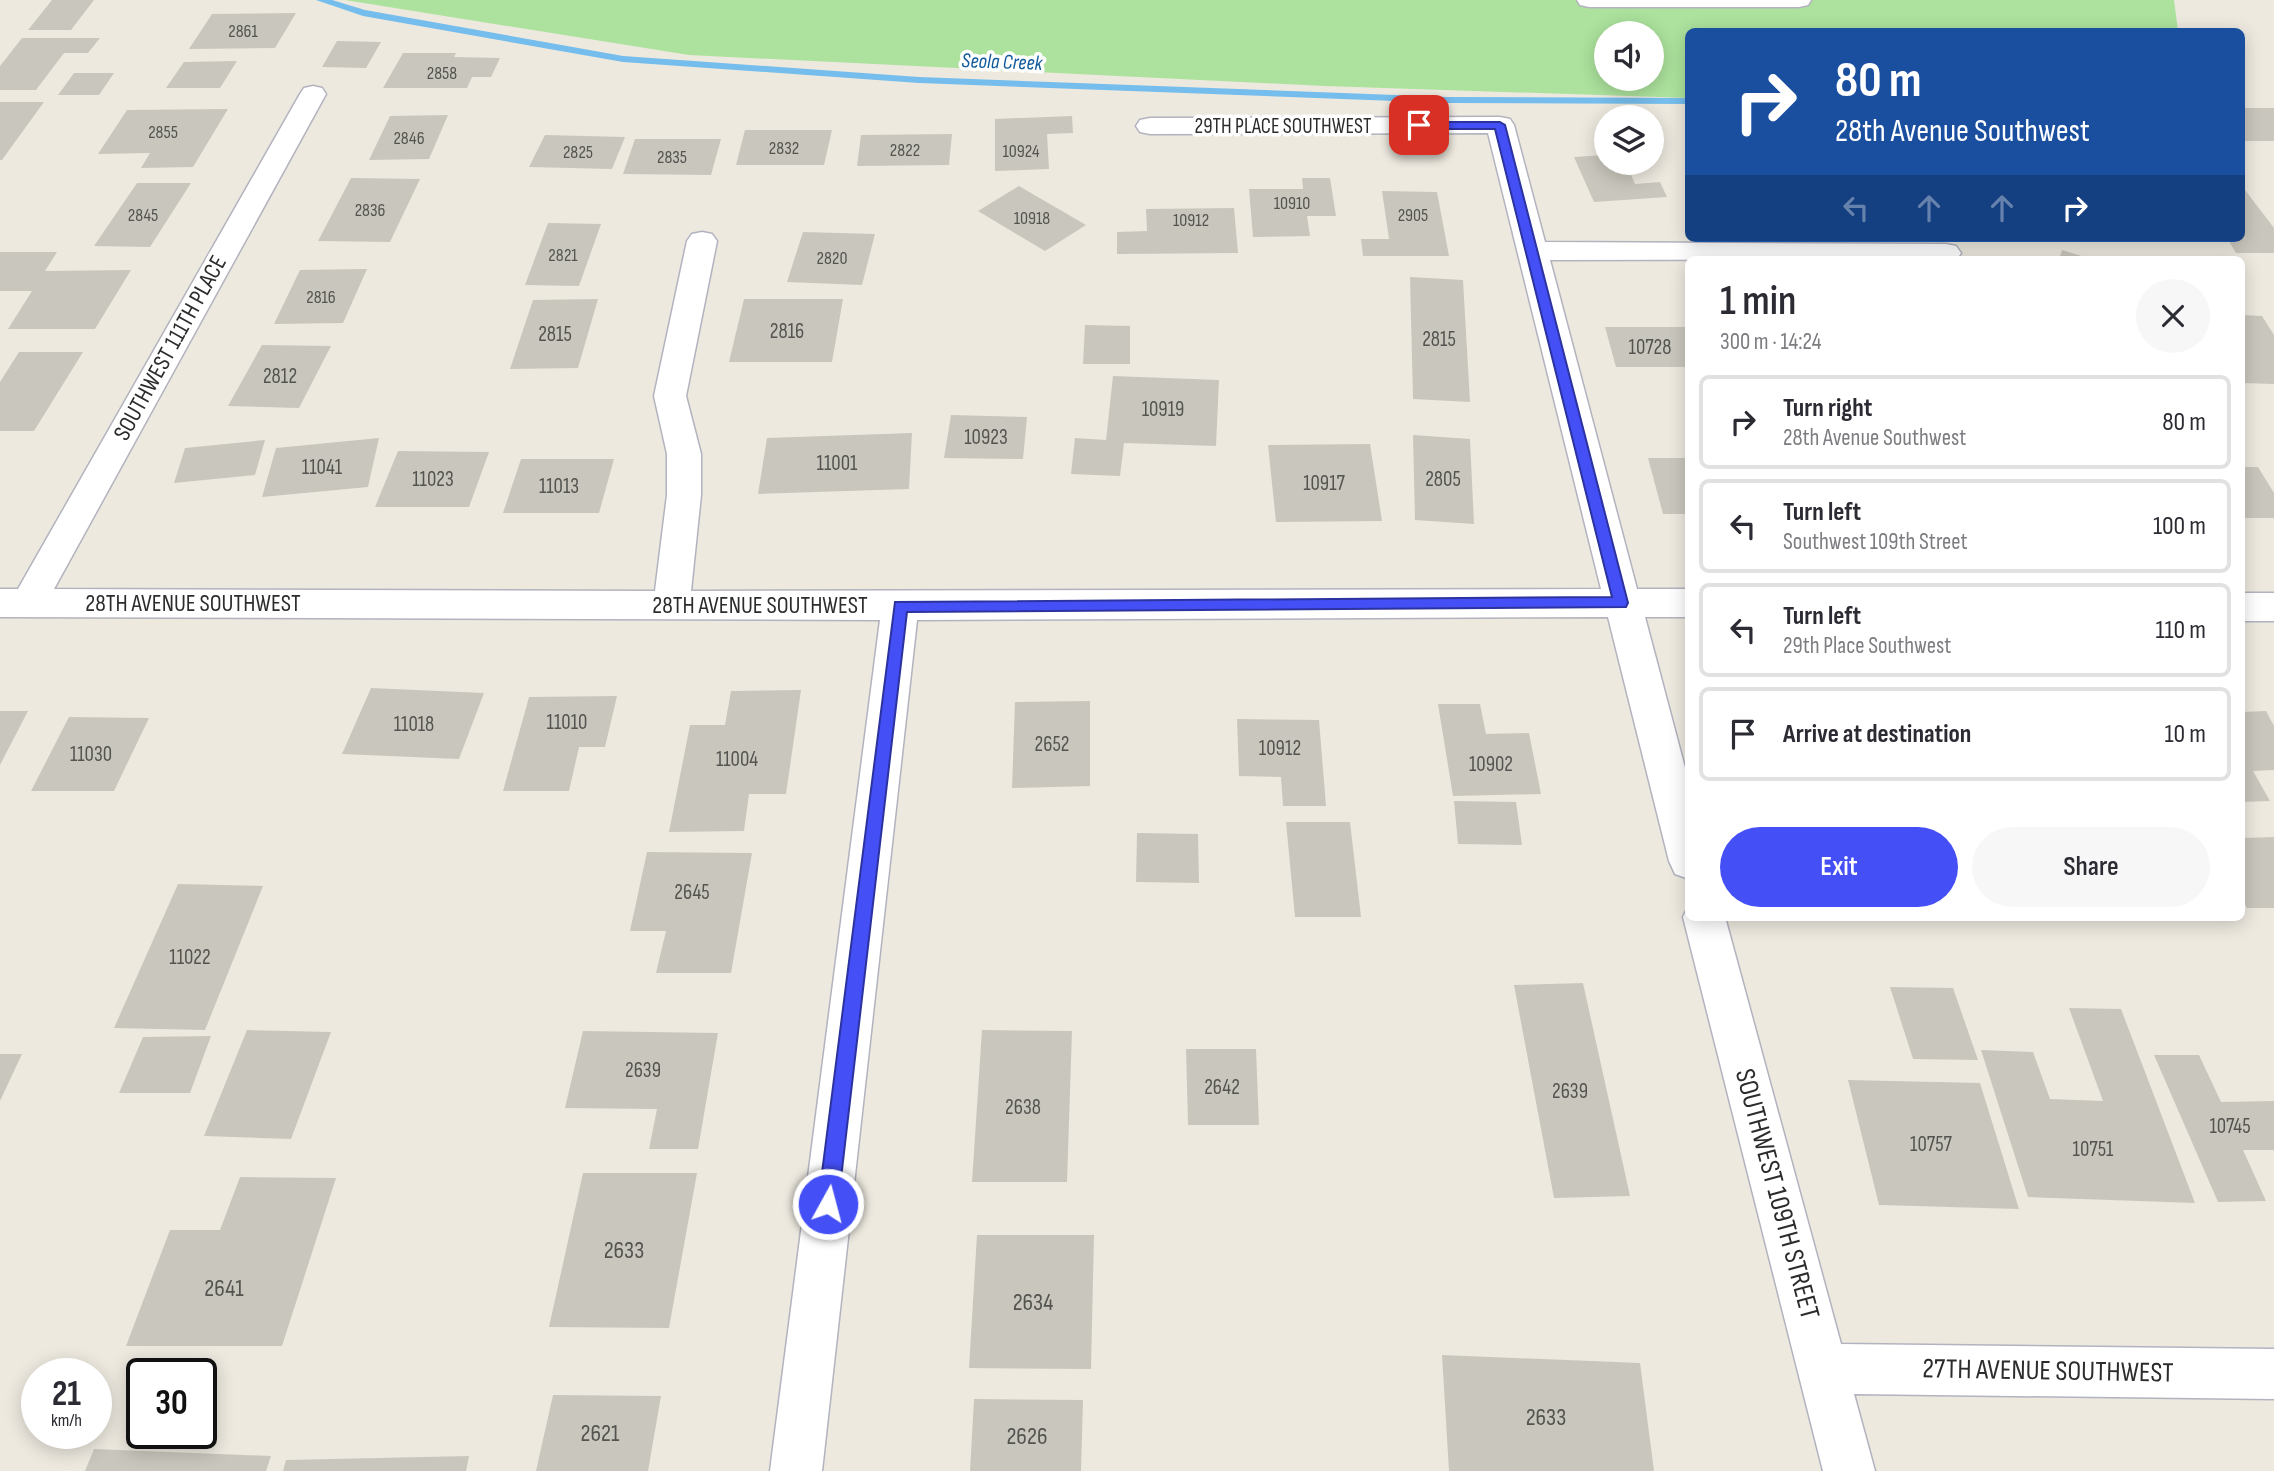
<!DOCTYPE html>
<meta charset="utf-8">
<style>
:root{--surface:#fff;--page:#f7f7f7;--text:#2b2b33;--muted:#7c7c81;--line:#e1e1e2;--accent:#444ff5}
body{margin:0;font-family:"Sofia Sans Condensed",sans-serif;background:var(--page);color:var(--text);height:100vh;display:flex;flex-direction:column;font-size:26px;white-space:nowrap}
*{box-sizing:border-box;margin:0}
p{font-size:23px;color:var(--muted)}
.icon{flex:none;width:38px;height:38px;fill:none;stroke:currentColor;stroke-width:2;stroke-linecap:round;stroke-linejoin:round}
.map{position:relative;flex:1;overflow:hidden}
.sheet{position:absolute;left:1685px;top:256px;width:560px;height:665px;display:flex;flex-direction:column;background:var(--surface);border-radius:10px;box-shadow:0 4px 18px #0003}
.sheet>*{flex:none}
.hud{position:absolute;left:1685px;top:28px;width:560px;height:214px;border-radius:10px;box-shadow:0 4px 18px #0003;background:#1a4fa0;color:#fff;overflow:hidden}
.buttons{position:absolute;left:1594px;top:21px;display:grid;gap:14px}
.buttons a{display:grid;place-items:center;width:70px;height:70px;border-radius:50%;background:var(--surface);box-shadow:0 4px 18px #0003;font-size:35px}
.speed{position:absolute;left:21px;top:1358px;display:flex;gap:14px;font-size:35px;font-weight:700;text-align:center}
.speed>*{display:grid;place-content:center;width:91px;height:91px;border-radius:50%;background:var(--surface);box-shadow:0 4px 18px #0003;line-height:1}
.speed small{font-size:18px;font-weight:400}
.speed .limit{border:4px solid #111;border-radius:10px;background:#fff;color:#111}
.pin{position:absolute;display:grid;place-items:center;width:60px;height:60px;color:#fff;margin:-30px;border-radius:14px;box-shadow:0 4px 10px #0006}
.me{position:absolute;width:77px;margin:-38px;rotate:7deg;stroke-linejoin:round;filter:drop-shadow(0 0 5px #0008)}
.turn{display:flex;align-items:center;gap:24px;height:147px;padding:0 35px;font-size:32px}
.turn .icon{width:91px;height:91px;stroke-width:2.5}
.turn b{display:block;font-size:49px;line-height:60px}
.lanes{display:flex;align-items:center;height:66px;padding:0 35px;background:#0003;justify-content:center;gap:35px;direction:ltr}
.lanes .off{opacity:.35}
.round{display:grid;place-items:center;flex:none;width:74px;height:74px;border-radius:37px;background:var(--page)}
.summary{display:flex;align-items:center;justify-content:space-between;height:119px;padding:0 35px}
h1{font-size:42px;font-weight:600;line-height:52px}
.cta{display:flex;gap:14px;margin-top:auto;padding:14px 35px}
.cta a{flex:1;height:80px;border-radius:42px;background:var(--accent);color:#fff;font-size:28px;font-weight:600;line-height:80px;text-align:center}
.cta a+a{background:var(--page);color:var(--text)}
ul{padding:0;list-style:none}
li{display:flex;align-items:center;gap:21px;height:94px;margin:0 14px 10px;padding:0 21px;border:4px solid var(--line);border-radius:10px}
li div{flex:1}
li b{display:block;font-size:26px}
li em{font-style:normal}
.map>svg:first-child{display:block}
</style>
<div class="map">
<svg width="2274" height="1471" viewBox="0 0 2274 1471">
<rect width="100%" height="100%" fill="#ede9df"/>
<path fill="#ace29d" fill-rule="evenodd" d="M345 0H2174L2178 31 1689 32V98L1324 86 689 55ZM1606 33H1652V79H1606Z"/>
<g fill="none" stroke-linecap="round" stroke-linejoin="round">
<path fill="#75bdec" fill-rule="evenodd" d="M316 0H332L365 10 623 56 919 77 1448 97 1689 98V104L1448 103 919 83 623 62 363 16Z"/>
</g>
<path fill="#c9c7bd" d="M52 0H94L71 30H28Z
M296 13 275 48 189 49 212 14Z
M22 38H100L88 53H64L36 90H0V66Z
M337 41 381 42 366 68 322 67Z
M403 53H456L454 57 500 58 491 77H472L467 88H383Z
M237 61 220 88H166L184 62Z
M74 73H114L99 95H58Z
M0 102H44L2 160H0Z
M2242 108H2274V141H2242Z
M228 109 193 167 141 168 150 153 98 154 127 110Z
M448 115 429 159 369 160 390 116Z
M1072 116 1073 133 1047 134 1049 169 995 171V119Z
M745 130H832L824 165H736Z
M952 134 949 165 857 166 861 135Z
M545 135 625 137 612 169 529 167Z
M635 139H721L711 175 623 174Z
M1606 155V163H1626L1635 184 1660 182 1667 197 1594 202 1574 157Z
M351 178 420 179 390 242 318 241Z
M1302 178H1330L1336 216H1307L1310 236 1253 237 1249 189H1303Z
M137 183H191L150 247 94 246Z
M1019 186 1086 225 1045 251 978 211Z
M2242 186 2274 228V253H2236L2227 238H2242Z
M1382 191 1437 192 1449 256H1363L1361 239H1389Z
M1234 208 1238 253 1117 254V232L1147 231 1146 209Z
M548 223 601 224 579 286 525 285Z
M803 232 875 234 862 285 787 282Z
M2062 250 2088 258V259H2059Z
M0 252H57L45 271 131 270 95 329H8L32 291H0Z
M367 269 343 323 274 324 300 270Z
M1410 277 1463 280 1470 402 1413 399Z
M598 299 578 368 510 369 533 300Z
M744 299H843L832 362H729Z
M2242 315 2262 316 2274 335V384L2242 383Z
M1085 325 1130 326V364H1083Z
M1605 327H1689V367H1616Z
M262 345 331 346 299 408 228 406Z
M19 352H83L34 431H0V382Z
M1113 376 1219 380 1216 446 1124 443 1120 476 1071 474 1075 438 1106 440Z
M951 415 1027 417 1023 459 944 458Z
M912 433 909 489 758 494 767 438Z
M1413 435 1470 439 1474 524 1415 520Z
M379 438 368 487 262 497 276 448Z
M265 440 255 475 174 483 185 448Z
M1370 444 1382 521 1276 522 1268 445Z
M398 451 489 452 469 507H375Z
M1648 458H1689V514H1663Z
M521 459H614L599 513H503Z
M2242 467H2258L2274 493V518H2242Z
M371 688 484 693 459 759 342 754Z
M801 690 786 794H749L744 831 669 832 690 725H725L731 691Z
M617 696 605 747H579L569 791H503L529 697Z
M1090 701V786L1012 788 1015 702Z
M1438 704H1480L1486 734 1529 733 1541 794 1453 796Z
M0 711H28L0 765Z
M2266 711 2274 726V770L2253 771 2270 801 2242 802V712Z
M69 717 149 718 114 791H31Z
M1237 719 1319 720 1326 806H1283L1281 777 1239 776Z
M1454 801 1516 802 1522 845 1458 844Z
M1286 822H1350L1361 917H1295Z
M1137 833 1198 834 1199 883 1136 882Z
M2274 837V908H2247L2242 899V838Z
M647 852 752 853 731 973H656L666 931H630Z
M178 884 263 886 205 1030 114 1028Z
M1583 983 1630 1196 1554 1198 1514 985Z
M1890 987 1953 988 1978 1060 1913 1059Z
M2069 1008 2121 1009 2195 1203 2028 1197 1981 1050 2033 1052 2050 1099 2103 1101Z
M247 1030 331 1032 291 1139 204 1136Z
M982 1030 1072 1031 1067 1182H972Z
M583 1031 718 1033 698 1149H649L657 1109 565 1108Z
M211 1036 190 1093H119L143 1037Z
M1186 1049H1256L1259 1125H1188Z
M0 1054H22L0 1101Z
M2154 1055H2199L2221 1102 2274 1101V1150H2243L2266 1201 2218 1202Z
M1848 1080 1980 1083 2019 1209 1879 1205Z
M583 1173H697L669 1328 549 1327Z
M240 1177 336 1178 282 1346H126L170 1230H220Z
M977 1235H1094L1091 1369 969 1368Z
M1442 1355 1640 1363 1654 1471H1449Z
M553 1395 661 1396 648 1471H536Z
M974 1399 1083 1400 1081 1471H970Z
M94 1449 271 1456 266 1471H85Z
M469 1456 466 1471H283L286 1460Z"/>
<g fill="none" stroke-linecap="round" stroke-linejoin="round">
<g stroke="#b2b3bf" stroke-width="3">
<path id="minor" d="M1577 0H1811L1808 5 1799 7H1589L1580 5Z
M313 86 322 88 326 94 54 589 655 591 667 495V454L654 396 687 241 692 234 702 232 712 234 717 241 686 396 701 454V495L691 591 1601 589 1488 133 1150 134 1140 132 1136 126 1140 120 1150 118 1500 117 1510 119 1514 125 1545 242 1946 244 1956 246 1961 253 1957 259 1550 260 1637 589H1689V617H1645L1689 783V879L1675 874 1669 861 1608 617 917 620 822 1471H770L880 620 0 617V589H18L300 94 304 88Z
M2242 593H2274V621H2242Z
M1689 905V917H1725L1841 1344 2274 1349V1399L1854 1394 1875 1471H1823L1683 917Z"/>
</g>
<use href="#minor" fill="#fff" fill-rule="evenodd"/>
</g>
<path fill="#444ff5" stroke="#2c339f" stroke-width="2" d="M1500 122 1505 125 1628 603 1626 607 907 612 838 1204 835 1211 828 1214 821 1211 818 1204 895 602 1612 597 1495 129H1419L1413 125 1419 122Z"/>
<g text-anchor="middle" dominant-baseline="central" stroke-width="7" stroke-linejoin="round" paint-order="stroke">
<g font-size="18" fill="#535350">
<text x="243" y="31">2861</text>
<text x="442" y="73">2858</text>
<text x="163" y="132">2855</text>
<text x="409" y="138">2846</text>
<text x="784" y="148">2832</text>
<text x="905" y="150">2822</text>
<text x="1021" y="151">10924</text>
<text x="578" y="152">2825</text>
<text x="672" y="157">2835</text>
<text x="1292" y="203">10910</text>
<text x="370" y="210">2836</text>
<text x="143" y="215">2845</text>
<text x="1413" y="215">2905</text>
<text x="1032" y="218">10918</text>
<text x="1191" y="220">10912</text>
<text x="563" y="255">2821</text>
<text x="832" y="258">2820</text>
<text x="321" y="297">2816</text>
</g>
<g font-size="21" font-style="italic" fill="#115a9b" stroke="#fff">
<text transform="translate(1002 62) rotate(2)">Seola Creek</text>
</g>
<g font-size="21" fill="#2c2c2c" stroke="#fff">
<text x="1283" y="126">29TH PLACE SOUTHWEST</text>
</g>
<g font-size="21" fill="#535350">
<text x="787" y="331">2816</text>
<text x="555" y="334">2815</text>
<text x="1439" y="339">2815</text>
<text x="1650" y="347">10728</text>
<text x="280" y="376">2812</text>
<text x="1163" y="409">10919</text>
<text x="986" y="437">10923</text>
<text x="837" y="463">11001</text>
<text x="322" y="467">11041</text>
<text x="433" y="479">11023</text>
<text x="1443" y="479">2805</text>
<text x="1324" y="483">10917</text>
<text x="559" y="486">11013</text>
<text x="567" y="722">11010</text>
<text x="414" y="724">11018</text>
<text x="1052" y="744">2652</text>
<text x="1280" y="748">10912</text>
<text x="91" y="754">11030</text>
<text x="737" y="759">11004</text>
<text x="1491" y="764">10902</text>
<text x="692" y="892">2645</text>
<text x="190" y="957">11022</text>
<text x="643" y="1070">2639</text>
<text x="1222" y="1087">2642</text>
<text x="1570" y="1091">2639</text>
<text x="1023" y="1107">2638</text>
<text x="2230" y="1126">10745</text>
<text x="1931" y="1144">10757</text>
<text x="2093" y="1149">10751</text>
</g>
<g font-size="24" fill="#2c2c2c" stroke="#fff">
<text transform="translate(170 348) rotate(-61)">SOUTHWEST 111TH PLACE</text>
<text x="193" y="603">28TH AVENUE SOUTHWEST</text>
<text x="760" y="605">28TH AVENUE SOUTHWEST</text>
</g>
<g font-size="24" fill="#535350">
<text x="624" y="1250">2633</text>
<text x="224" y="1288">2641</text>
<text x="1033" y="1302">2634</text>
<text x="1546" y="1417">2633</text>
<text x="600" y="1433">2621</text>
<text x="1027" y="1436">2626</text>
</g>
<g font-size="28" fill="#2c2c2c" stroke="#fff">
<text transform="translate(1777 1194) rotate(75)">SOUTHWEST 109TH STREET</text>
<text transform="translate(2048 1371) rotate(1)">27TH AVENUE SOUTHWEST</text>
</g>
</g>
</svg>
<div class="buttons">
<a><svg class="icon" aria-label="sound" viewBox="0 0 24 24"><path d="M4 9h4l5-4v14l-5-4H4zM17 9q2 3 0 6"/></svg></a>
<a><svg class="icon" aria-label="layers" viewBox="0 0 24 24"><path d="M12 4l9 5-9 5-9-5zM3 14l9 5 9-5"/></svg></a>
</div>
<div class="speed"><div>21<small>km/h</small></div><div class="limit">30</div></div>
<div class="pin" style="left:1419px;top:125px;background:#d93025"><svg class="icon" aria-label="arrive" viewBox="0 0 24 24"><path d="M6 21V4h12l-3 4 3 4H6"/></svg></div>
<svg class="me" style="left:828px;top:1204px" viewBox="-20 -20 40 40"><circle r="17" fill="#444ff5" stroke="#fff" stroke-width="3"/><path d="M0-11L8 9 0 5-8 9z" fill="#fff"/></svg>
<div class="hud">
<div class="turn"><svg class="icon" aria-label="right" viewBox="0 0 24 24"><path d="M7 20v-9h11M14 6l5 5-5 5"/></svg><div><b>80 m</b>28th Avenue Southwest</div></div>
<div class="lanes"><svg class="icon off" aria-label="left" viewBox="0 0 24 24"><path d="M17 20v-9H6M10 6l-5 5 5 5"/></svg><svg class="icon off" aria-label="ahead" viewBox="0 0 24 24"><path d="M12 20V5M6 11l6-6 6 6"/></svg><svg class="icon off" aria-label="ahead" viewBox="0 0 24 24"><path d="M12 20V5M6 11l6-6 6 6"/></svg><svg class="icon" aria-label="right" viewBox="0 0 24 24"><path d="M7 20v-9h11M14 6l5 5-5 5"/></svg></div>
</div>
<section class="sheet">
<div class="summary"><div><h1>1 min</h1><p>300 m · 14:24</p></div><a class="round"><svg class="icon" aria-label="close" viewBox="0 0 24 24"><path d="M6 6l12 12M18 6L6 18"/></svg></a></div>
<ul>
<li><svg class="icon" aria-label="right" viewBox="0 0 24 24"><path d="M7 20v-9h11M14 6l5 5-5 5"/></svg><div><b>Turn right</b><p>28th Avenue Southwest</p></div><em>80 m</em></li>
<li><svg class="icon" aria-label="left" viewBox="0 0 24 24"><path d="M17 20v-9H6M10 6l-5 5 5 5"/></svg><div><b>Turn left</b><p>Southwest 109th Street</p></div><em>100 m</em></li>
<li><svg class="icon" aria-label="left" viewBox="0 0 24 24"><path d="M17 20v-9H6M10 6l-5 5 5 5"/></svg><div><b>Turn left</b><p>29th Place Southwest</p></div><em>110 m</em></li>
<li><svg class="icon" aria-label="arrive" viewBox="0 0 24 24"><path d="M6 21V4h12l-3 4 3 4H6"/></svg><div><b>Arrive at destination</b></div><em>10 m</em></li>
</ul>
<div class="cta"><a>Exit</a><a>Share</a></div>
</section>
</div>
